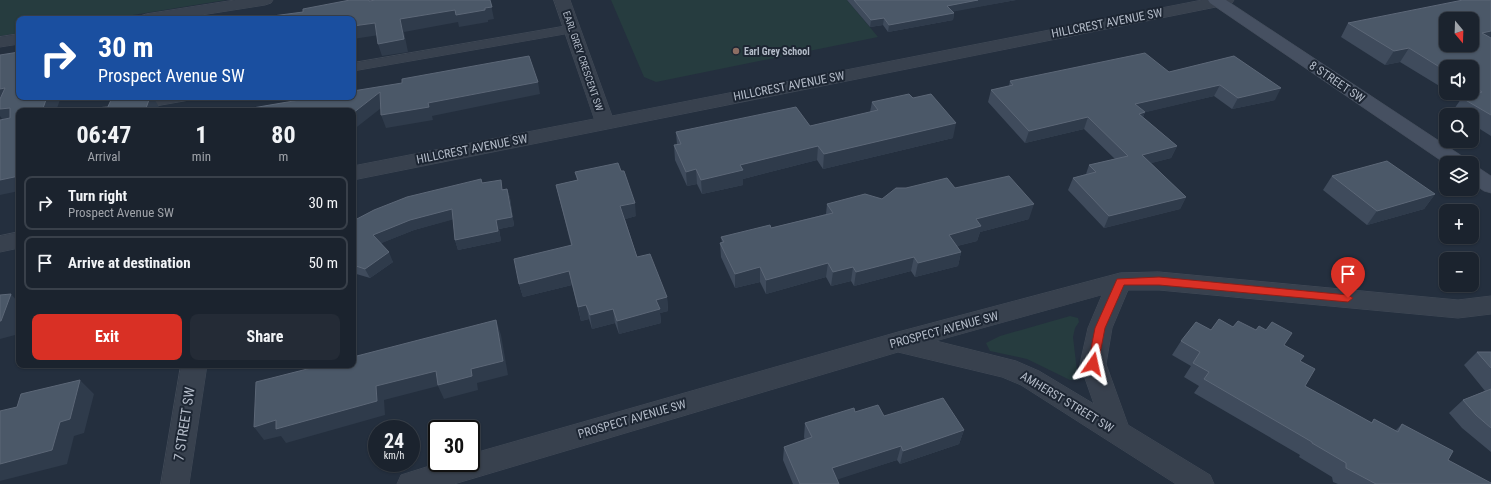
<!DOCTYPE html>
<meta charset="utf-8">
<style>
:root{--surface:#1b232e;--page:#242b36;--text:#f1f3f6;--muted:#a0a4aa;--line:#39404a;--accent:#d93025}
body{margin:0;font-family:"Roboto Condensed",sans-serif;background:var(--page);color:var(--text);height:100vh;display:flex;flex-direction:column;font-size:15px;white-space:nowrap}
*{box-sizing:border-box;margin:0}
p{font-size:13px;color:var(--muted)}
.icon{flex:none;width:22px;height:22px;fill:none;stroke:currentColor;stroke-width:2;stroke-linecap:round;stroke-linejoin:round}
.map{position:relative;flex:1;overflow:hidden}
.side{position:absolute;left:16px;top:108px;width:340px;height:260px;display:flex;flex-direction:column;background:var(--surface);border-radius:8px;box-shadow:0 1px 3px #0004,0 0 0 1px var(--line)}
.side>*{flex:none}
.hud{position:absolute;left:16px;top:16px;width:340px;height:84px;border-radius:8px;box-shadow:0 1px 3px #0004,0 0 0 1px var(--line);background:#1a4fa0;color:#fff;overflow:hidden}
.needle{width:26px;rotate:161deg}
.tools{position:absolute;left:1439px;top:12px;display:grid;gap:8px}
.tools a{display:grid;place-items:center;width:40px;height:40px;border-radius:8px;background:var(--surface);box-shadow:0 1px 3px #0004,0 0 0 1px var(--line);font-size:20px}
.speed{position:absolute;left:368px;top:420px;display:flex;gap:8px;font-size:20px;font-weight:700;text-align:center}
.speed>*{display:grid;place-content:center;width:52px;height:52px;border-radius:50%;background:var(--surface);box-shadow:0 1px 3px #0004,0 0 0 1px var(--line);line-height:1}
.speed small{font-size:10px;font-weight:400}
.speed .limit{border:2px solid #111;border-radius:6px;background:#fff;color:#111}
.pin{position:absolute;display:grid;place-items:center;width:34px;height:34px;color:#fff;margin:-41px -17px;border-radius:50% 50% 50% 0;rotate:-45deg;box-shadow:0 0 4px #0007}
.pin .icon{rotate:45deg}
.me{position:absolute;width:44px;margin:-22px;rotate:11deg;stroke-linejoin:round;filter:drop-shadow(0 0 3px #0008)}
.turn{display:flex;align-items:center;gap:14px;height:84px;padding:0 16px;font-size:18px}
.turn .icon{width:52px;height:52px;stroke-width:2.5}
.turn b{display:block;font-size:28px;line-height:34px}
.eta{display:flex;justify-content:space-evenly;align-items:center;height:68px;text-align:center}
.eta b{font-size:24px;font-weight:700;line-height:28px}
.primary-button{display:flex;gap:8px;margin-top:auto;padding:8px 16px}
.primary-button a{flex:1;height:46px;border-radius:8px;background:var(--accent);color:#fff;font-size:16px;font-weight:700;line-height:46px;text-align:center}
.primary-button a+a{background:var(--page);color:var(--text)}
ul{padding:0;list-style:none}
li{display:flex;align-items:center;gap:12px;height:54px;margin:0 8px 6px;padding:0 8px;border:2px solid var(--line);border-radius:8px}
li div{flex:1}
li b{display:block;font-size:15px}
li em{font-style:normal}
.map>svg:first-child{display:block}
</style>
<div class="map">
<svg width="1491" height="484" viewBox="0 0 1491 484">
<rect width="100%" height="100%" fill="#242f3e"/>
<path fill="#263c3f" d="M0 0H226L108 19H19V33L0 36Z
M611 0H847L878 37 656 82 644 77Z
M1070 316 1078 318 1079 322 1075 328 1073 337 1078 380H1070L1027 359 990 351 986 343 1000 336Z"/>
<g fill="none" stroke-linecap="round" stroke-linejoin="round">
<g stroke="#414a57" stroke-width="1">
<path id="lane" d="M572 25 576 26 578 29 576 32 353 71V63Z
M161 97H191L189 100 184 101 127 111H97L99 108 104 107Z"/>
</g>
<g stroke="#414a57" stroke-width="1">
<path id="street" d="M235 0H273L271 3 265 5 176 19H138L140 16 146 14Z
M554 0H570L612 116 1202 0H1234L1232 3 1226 5 353 180V166L594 119Z
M19 34V44L0 47V37Z
M19 232V248L0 252V236Z
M1159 272 1458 300 1491 296V314L1458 318 1159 290H1128L1112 328 1106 364 1128 425 1210 475 1214 484H1176L1021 385 1002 377 898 352 454 484H397L401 475 439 463H471V454L898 332 1120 273ZM1102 295 1088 328 1080 364 1094 404 1039 371 1016 361 936 341Z
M181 365H207L189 484H161Z"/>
</g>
<g stroke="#414a57" stroke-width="1">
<path id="secondary" d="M1208 0H1226L1465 158 1468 163 1446 164 1210 3Z
M1472 166 1479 168 1491 176V193L1484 191 1472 183Z"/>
</g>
<use href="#lane" fill="#38414e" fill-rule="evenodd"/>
<use href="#street" fill="#38414e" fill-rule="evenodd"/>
<use href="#secondary" fill="#465061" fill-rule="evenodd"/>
</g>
<path fill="#3f4b5c" d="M847 0H1016L953 11 954 13 953 20 888 32 883 25 870 27Z
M1491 0V136L1472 124V115H1457L1452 112 1461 99 1451 93H1472V67H1446V90L1400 62 1385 65 1341 37 1348 23Z
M1234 56 1275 100 1232 109 1214 96 1145 112 1143 117 1177 146 1171 158 1151 163 1186 197 1180 209 1104 228 1068 190 1073 178 1086 174 1089 165 1115 159 1084 129 1025 143 988 102 991 90 1009 86 1010 81 1169 72Z
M913 98 953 138 823 169 817 160 743 179V185L702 194 697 184 687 186 675 160 674 145H677L676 132 810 126 870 112 872 102Z
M575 172 636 216 625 219 637 257 667 297 668 311 660 313 661 323 619 334 615 323 592 329 589 319 581 321 572 285 523 297 519 284 571 245 556 185 577 180Z
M1332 176 1435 194 1424 209 1367 225 1323 190Z
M482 183 503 189H507L510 198 514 226 499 229 501 241 458 250 455 240 453 219 414 230 381 243 393 262 370 278 353 273V221Z
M955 188 1029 219 980 232 977 241 957 246 961 252 958 266 915 277 911 271 854 286 851 281 831 286 826 277 766 294 760 282 735 288 721 257 720 243H722L721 237 771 228 826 214 827 204 882 199Z
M1259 326 1284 345 1300 361 1305 386 1371 423 1374 419 1395 431 1402 424 1448 460 1491 484H1338L1333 482 1332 477 1299 457 1300 455 1194 393 1199 386 1184 377 1191 366 1172 355 1181 341 1211 330 1233 327 1256 330Z
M1477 352H1491V452L1462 428 1449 413 1463 400 1485 391 1464 365Z
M855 412 884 416 964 430 959 444 900 464 897 460 837 479 839 484H793L783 460 784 447 805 440 804 437 805 423Z"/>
<path fill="#2f3b4b" d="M490 0 494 19 488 20V22L459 27 458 22 404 32 408 52 382 56 378 44 400 19 455 10 485 8Z
M978 0H1016L946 13 947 6Z
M954 13 953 20 888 32 889 25Z
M884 18 883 25 870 27 871 20Z
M375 23 379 35 353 39V26Z
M1491 31V42L1482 33Z
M1409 48 1400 62 1385 65 1394 51Z
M538 82 540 94 432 116 433 120 386 128 381 115 428 103Z
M1220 85 1214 96 1130 116 1135 104Z
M5 88 0 103V89Z
M1281 88 1275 100 1232 109 1238 98Z
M380 92 385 105 353 130V113Z
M47 97H61L56 111H42Z
M120 97H154H153L159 107 157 111H145L123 102Z
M10 108 19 120 5 123 0 116V109Z
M1145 112 1140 124 1139 114Z
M1088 117 1084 129 1025 143 1029 131Z
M956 123 953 138 823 169 824 154Z
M818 146 817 160 743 179V185L702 194 701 180 740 165Z
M1177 146 1171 158 1137 167 1142 155Z
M696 169 697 184 687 186 686 172Z
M19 176V191L0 195V180Z
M507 189 510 198 514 226 499 229 501 241 458 250 455 240 496 220Z
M1435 194 1424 209 1367 225 1377 211Z
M1186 197 1180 209 1104 228 1109 216Z
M635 203 636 216 622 220 620 206Z
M1034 204 1029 219 980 232 977 241 945 249 949 235 976 219Z
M452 209 455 219 414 230 377 245 373 235 410 220Z
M389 252 393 262 370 278 365 269Z
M961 252 958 266 915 277 918 263Z
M914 257 911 271 854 286 856 272Z
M828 263 826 277 766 294V280Z
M760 267V282L735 288V274Z
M853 267 851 281 831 286 833 272Z
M569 271 572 285 523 297 519 284Z
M11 294 19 303V324L15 335 0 339V321Z
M667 297 668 311 660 313 661 323 619 334 617 321 656 300Z
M586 305 589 319 581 321 578 307Z
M613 309 615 323 592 329 590 315Z
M496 320 501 335 508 375 477 383 478 390 444 399 438 386 384 400 385 415 286 443 281 436 264 440 254 427 376 386 436 371 471 369Z
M80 380 94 394 84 433 74 436 67 464 0 481V464L60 422Z
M964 430 959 444 900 464 903 451Z
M901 446 897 460 830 482 832 468Z"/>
<path fill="#4b5868" stroke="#5c6777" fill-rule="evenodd" d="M350 0H369V1L376 0H490L492 7 485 8V10L456 15 455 10 400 19 404 39 378 44 375 23 353 26V19H250L303 12V9Z
M854 0H978L947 6 954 13 889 25 884 18 871 20Z
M1463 0H1491V31L1482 33 1491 38V115L1462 98 1482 92 1472 86V67H1446V71L1409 48 1394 51 1348 23ZM1446 19H1472V45H1446Z
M19 52V97H47L42 111H19V176L0 180V120L10 118V108L0 109V99L5 88 0 89V55Z
M1145 53 1169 72 1234 56 1281 88 1238 98 1220 85 1135 104 1145 112 1139 114 1177 146 1142 155 1186 197 1109 216 1073 178 1096 172 1089 165 1128 156 1088 117 1029 131 991 90 1013 85 1010 81Z
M529 56 538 82 428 103 429 107 381 115 380 92 353 113V111H235L317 97H353V91L402 83V79Z
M909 94 913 98 931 94 956 123 824 154 818 146 740 165 743 170 701 180 696 169 686 172 674 145 681 144 676 132 796 107 810 126 878 110 872 102Z
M131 97H150L145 111H106L111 100Z
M1387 161 1435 194 1377 211 1332 176Z
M618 163 621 171H624L635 203 620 206 637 257 650 254 667 297 656 300 660 309 617 321 613 309 590 315 586 305 578 307 569 271 519 284 514 259 572 245 556 185 578 180 575 172Z
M1009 176 1034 204 976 219 981 226 949 235 961 252 918 263 914 257 856 272 853 267 833 272 828 263 766 280 760 267 735 274 720 243 724 242 721 237 770 225 771 228 833 213 827 204 865 194 882 199 896 188H906L947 178 955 188Z
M481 179 482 183 501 180 502 190 507 189 512 217 496 220 498 231 455 240 452 209 410 220 373 235 389 252 365 269 353 265V221L374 210 407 197Z
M11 294 1 321H0V295Z
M1219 319 1233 327 1238 321 1256 330 1259 326 1266 330 1272 322 1292 333 1284 345 1304 356 1300 361 1315 369 1305 386 1372 423 1374 419 1398 432 1402 424 1453 451 1448 460 1491 483V484H1376L1346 468V463L1312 443V442L1204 379 1209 372 1193 363 1200 352 1181 341 1196 322 1211 330Z
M496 320 503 361 471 369 472 376 438 385 436 371 376 386 377 401 276 429V420L254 427 256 382 323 365H353V357Z
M1477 352H1491V368Z
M80 380 70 419 60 422 52 450 0 464V411L17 407 21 394Z
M1491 389V428L1476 415 1463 400Z
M943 398 964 430 903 451 901 446 832 468 839 484H800L784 447 812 437 805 423 854 408 855 412 878 405 884 416Z"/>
<path fill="#d93025" stroke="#8d1f18" d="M1159 277 1348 295 1353 298 1348 302 1159 285H1124L1105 328 1098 364 1093 368 1089 367 1088 364 1095 328 1117 279Z"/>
<circle fill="#8d6e63" stroke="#1d2633" stroke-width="1.5" cx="736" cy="51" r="4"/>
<g text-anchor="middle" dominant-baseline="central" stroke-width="4" stroke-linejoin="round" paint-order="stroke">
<g font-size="10" font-weight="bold" fill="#b4bcc9" stroke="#1d2633" text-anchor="start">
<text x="744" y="51">Earl Grey School</text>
</g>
<g font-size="10" fill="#b4bcc9" stroke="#1d2633">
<text transform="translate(583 61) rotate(71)">EARL GREY CRESCENT SW</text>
</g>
<g font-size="12" fill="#b4bcc9" stroke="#1d2633">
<text transform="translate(1107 23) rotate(-11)">HILLCREST AVENUE SW</text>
<text transform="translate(1337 82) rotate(34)">8 STREET SW</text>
<text transform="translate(789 86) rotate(-11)">HILLCREST AVENUE SW</text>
<text transform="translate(472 149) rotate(-11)">HILLCREST AVENUE SW</text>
<text transform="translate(944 330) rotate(-15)">PROSPECT AVENUE SW</text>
<text transform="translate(1067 402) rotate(31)">AMHERST STREET SW</text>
<text transform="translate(632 419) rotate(-16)">PROSPECT AVENUE SW</text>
</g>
<g font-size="14" fill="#b4bcc9" stroke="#1d2633">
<text transform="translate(184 424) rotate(-81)">7 STREET SW</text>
</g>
</g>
</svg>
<div class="tools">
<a><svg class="needle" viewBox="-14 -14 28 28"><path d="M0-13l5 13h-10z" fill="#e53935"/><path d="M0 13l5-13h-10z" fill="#a0a4aa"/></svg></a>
<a><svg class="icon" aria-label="sound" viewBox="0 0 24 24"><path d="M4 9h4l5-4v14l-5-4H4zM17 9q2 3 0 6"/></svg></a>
<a><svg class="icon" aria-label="search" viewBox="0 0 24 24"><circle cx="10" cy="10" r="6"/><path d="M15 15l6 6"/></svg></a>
<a><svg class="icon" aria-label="layers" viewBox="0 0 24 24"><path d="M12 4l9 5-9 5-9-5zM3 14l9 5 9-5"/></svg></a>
<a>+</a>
<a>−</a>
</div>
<div class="speed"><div>24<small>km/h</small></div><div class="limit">30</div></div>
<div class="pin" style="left:1348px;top:298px;background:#d93025"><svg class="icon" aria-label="arrive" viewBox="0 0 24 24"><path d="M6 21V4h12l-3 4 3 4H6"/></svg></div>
<svg class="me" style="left:1093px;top:364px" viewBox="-20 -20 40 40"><path d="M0-17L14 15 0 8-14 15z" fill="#d93025" stroke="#fff" stroke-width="4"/></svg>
<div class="hud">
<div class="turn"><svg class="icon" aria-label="right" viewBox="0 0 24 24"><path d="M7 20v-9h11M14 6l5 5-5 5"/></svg><div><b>30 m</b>Prospect Avenue SW</div></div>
</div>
<section class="side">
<div class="eta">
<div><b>06:47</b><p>Arrival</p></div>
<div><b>1</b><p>min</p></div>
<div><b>80</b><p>m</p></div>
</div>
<ul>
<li><svg class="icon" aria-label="right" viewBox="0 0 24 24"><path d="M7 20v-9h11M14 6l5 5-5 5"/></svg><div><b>Turn right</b><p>Prospect Avenue SW</p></div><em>30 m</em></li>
<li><svg class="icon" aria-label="arrive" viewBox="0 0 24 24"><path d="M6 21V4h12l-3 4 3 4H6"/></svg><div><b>Arrive at destination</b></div><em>50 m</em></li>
</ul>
<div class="primary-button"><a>Exit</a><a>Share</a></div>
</section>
</div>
